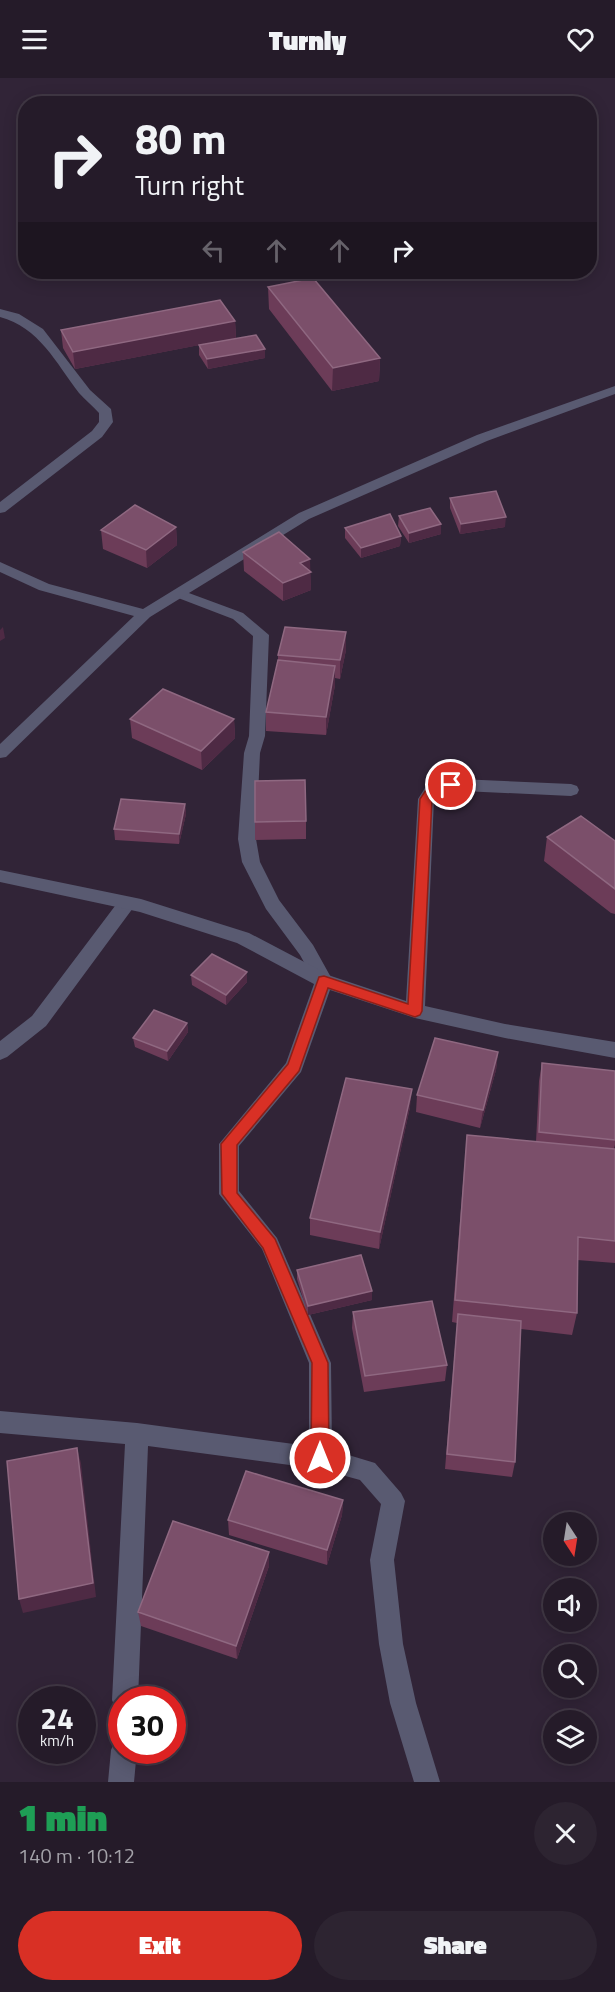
<!DOCTYPE html>
<meta charset="utf-8">
<style>
:root{--surface:#251b29;--page:#2d2431;--text:#f1f3f6;--muted:#a3a1a8;--line:#423946;--accent:#d93025}
body{margin:0;font-family:"Titillium Web",sans-serif;background:var(--page);color:var(--text);height:100vh;display:flex;flex-direction:column;font-size:22px;white-space:nowrap}
*{box-sizing:border-box;margin:0}
p{font-size:20px;color:var(--muted)}
.icon{flex:none;width:33px;height:33px;fill:none;stroke:currentColor;stroke-width:2;stroke-linecap:round;stroke-linejoin:round}
.map{position:relative;height:1704px;overflow:hidden}
.drawer{display:flex;flex-direction:column;background:var(--surface);flex:1}
.drawer>*{flex:none}
.hud{position:absolute;left:18px;top:18px;width:579px;height:183px;border-radius:24px;box-shadow:0 3px 15px #0003,0 0 0 2px var(--line);background:#251b29;color:var(--text);overflow:hidden}
.needle{width:39px;rotate:168deg}
.fabs{position:absolute;left:543px;top:1434px;display:grid;gap:12px}
.fabs a{display:grid;place-items:center;width:54px;height:54px;border-radius:50%;background:var(--surface);box-shadow:0 3px 15px #0003,0 0 0 2px var(--line);font-size:30px}
.speed{position:absolute;left:18px;top:1608px;display:flex;gap:12px;font-size:30px;font-weight:700;text-align:center}
.speed>*{display:grid;place-content:center;width:78px;height:78px;border-radius:50%;background:var(--surface);box-shadow:0 3px 15px #0003,0 0 0 2px var(--line);line-height:1}
.speed small{font-size:15px;font-weight:400}
.speed .limit{border:9px solid #d22;background:#fff;color:#111}
.pin{position:absolute;display:grid;place-items:center;width:51px;height:51px;color:#fff;margin:-26px;border:3px solid #fff;border-radius:50%;box-shadow:0 2px 6px #0007}
.me{position:absolute;width:66px;margin:-33px;rotate:0deg;stroke-linejoin:round;filter:drop-shadow(0 0 4px #0008)}
.turn{display:flex;align-items:center;gap:21px;height:126px;padding:0 18px;font-size:27px}
.turn .icon{width:78px;height:78px;stroke-width:2.5}
.turn b{display:block;font-size:42px;line-height:51px}
.lanes{display:flex;align-items:center;height:57px;padding:0 18px;background:#0003;justify-content:center;gap:30px;direction:ltr}
.lanes .off{opacity:.35}
.round{display:grid;place-items:center;flex:none;width:63px;height:63px;border-radius:32px;background:var(--page)}
.head{display:flex;align-items:center;justify-content:space-between;height:102px;padding:0 18px}
h1{font-size:36px;font-weight:800;line-height:45px;color:#1e9e55}
.primary-button{display:flex;gap:12px;margin-top:auto;padding:12px 18px}
.primary-button a{flex:1;height:69px;border-radius:36px;background:var(--accent);color:#fff;font-size:24px;font-weight:800;line-height:69px;text-align:center}
.primary-button a+a{background:var(--page);color:var(--text)}
header{display:flex;justify-content:space-between;align-items:center;height:78px;padding:0 18px;background:var(--surface);font-size:27px;font-weight:800}
.map>svg:first-child{display:block}
</style>
<header><svg class="icon" aria-label="menu" viewBox="0 0 24 24"><path d="M4 6h16M4 12h16M4 18h16"/></svg>Turnly<svg class="icon" aria-label="heart" viewBox="0 0 24 24"><path d="M12 20l-8-8c-3-5 5-10 8-4 3-6 11-1 8 4z"/></svg></header>
<div class="map">
<svg width="615" height="1704" viewBox="0 0 615 1704">
<rect width="100%" height="100%" fill="#312437"/>
<g fill="none" stroke-linecap="round" stroke-linejoin="round">
<path fill="#595a71" fill-rule="evenodd" d="M178 511 243 535 269 557 265 658 260 675 256 761 260 784 279 822 313 867 333 903 331 908 324 910 317 908 300 877 266 831 242 784 238 761 244 675 249 658 253 558 233 541 173 518 171 515Z
M127 819 133 820 136 825 133 830 46 948 7 979 0 982V963L32 938 121 820Z"/>
<path fill="#595a71" fill-rule="evenodd" d="M0 231 19 236 43 251 90 312 111 331 113 344 102 359 5 434 0 435V424L92 353 99 344V335C93 328 85 322 79 315 56 285 39 249 0 239Z
M615 308V316L487 363 309 441 150 539 6 679 0 680V666L134 538 39 512 0 494V484L49 506 143 531 299 435 477 357Z
M436 700 571 706 577 708 579 712 577 716 571 718 441 712 434 721 425 928 505 946 615 964V980L505 960 415 940 330 912 301 994 239 1068V1113L277 1160 331 1285 332 1372 375 1385 401 1415 405 1423 394 1482 403 1566 416 1625 440 1704H414L390 1625 379 1566 370 1482 381 1426 360 1402 320 1391 148 1368 138 1622H122V1633L116 1631 112 1622 125 1366 0 1355V1333L137 1345 309 1368V1285L262 1171 219 1116V1066L286 985 314 906 237 865 140 834 0 804V792L141 821 249 855 331 898 406 923 418 721 430 702Z
M122 1660V1672H137L134 1704H108L111 1672 115 1663Z"/>
</g>
<path fill="#6c3c58" d="M268 209 380 280 379 303 332 313 269 231Z
M235 243 236 260 200 267 265 271V280L208 291 199 277V267L75 291 63 270 61 252Z
M450 420 505 449 460 456 450 430Z
M399 438 441 456 409 465 398 448Z
M176 449 177 467 147 490 103 471 101 452Z
M345 450 401 458 400 468 361 480 345 460Z
M243 474 310 493 311 512 283 523 244 493Z
M346 554V572L340 601 335 600V607L326 657 266 653V634L278 582V577Z
M130 641H234L235 660 202 692 132 660Z
M185 726 186 736 179 766 115 762 114 751Z
M306 743V761L255 762V744Z
M547 759 615 763V836L611 835 544 783Z
M191 897 247 904 226 927 192 907Z
M187 945 188 954 168 983 135 969 133 960Z
M498 974 496 992 480 1050 416 1034 417 1017Z
M542 985 615 993V1067L614 1071H615V1185L577 1182V1235L572 1257 521 1251 515 1384 512 1399 445 1391 457 1245 452 1244 465 1080 467 1057 536 1064 539 1003Z
M410 1029 379 1171 310 1157V1140Z
M297 1192 372 1213V1222L308 1237 297 1201Z
M353 1234 447 1287 445 1303 364 1314 352 1250Z
M343 1422 342 1437 327 1487 229 1457 228 1442Z
M269 1488 237 1581 141 1548 138 1534Z"/>
<path fill="#4e2a44" d="M235 243 236 260 75 291 73 274Z
M265 271V280L208 291 207 281Z
M380 280 379 303 332 313 333 290Z
M506 439 505 449 460 456 461 446Z
M441 446V456L409 465V455Z
M176 449 177 467 147 490 146 472Z
M401 458 400 468 361 480V470Z
M310 481 311 512 283 523V505L300 485Z
M3 549 5 560 0 563V552Z
M346 554V572L340 601V582Z
M335 588V607L326 657V639Z
M234 641 235 660 202 692 201 673Z
M185 726 186 736 179 766V756Z
M247 894V904L226 927V917Z
M187 945 188 954 168 983 167 973Z
M498 974 496 992 480 1050 483 1032Z
M412 1011 410 1029 379 1171 380 1154Z
M372 1213V1222L308 1237V1228Z
M77 1370 81 1385 96 1519 23 1535 19 1521Z
M343 1422 342 1437 327 1487V1472Z
M269 1474V1488L237 1581 236 1568Z"/>
<path fill="#7b4f6a" stroke="#8f6881" stroke-width="1.5" d="M313 200 380 280 333 290 268 209Z
M220 222 235 243 73 274 61 252Z
M256 257 265 271 207 281 199 267Z
M496 413 506 439 461 446 450 420Z
M135 427 176 449 146 472 101 452Z
M430 430 441 446 409 455 399 438Z
M390 436 401 458 361 470 345 450Z
M279 454 310 481 300 485 311 494 283 505 243 474Z
M285 549 346 554 340 582 278 577Z
M278 582 335 588 326 639 266 634Z
M163 611 234 641 201 673 130 641Z
M305 702 306 743 255 744V703Z
M121 721 185 726 179 756 114 751Z
M581 738 615 763V811L547 759Z
M212 876 247 894 226 917 191 897Z
M154 932 187 945 167 973 133 960Z
M435 960 498 974 483 1032 417 1017Z
M542 985 615 993V1062L539 1054Z
M346 1000 412 1011 380 1154 310 1140Z
M467 1057 615 1071V1163L578 1159 577 1235 455 1222Z
M361 1177 372 1213 308 1228 297 1192Z
M432 1223 447 1287 365 1298 353 1234Z
M458 1236 521 1243 515 1384 447 1376Z
M77 1370 93 1505 19 1521 7 1383Z
M246 1393 343 1422 327 1472 228 1442Z
M173 1443 269 1474 236 1568 138 1534Z"/>
<path fill="#d93025" stroke="#8d1f18" stroke-width="1.5" d="M436 702H451L458 707 451 711 440 710 432 721 422 933 420 937 415 939 328 910 299 993 237 1067V1115L275 1161 328 1285 329 1380 326 1386 320 1389 314 1386 311 1380 312 1285 263 1170 222 1116 221 1066 288 986 319 899 324 898 408 926 420 721 432 703Z"/>
</svg>
<div class="fabs">
<a><svg class="needle" viewBox="-14 -14 28 28"><path d="M0-13l5 13h-10z" fill="#e53935"/><path d="M0 13l5-13h-10z" fill="#a3a1a8"/></svg></a>
<a><svg class="icon" aria-label="sound" viewBox="0 0 24 24"><path d="M4 9h4l5-4v14l-5-4H4zM17 9q2 3 0 6"/></svg></a>
<a><svg class="icon" aria-label="search" viewBox="0 0 24 24"><circle cx="10" cy="10" r="6"/><path d="M15 15l6 6"/></svg></a>
<a><svg class="icon" aria-label="layers" viewBox="0 0 24 24"><path d="M12 4l9 5-9 5-9-5zM3 14l9 5 9-5"/></svg></a>
</div>
<div class="speed"><div>24<small>km/h</small></div><div class="limit">30</div></div>
<div class="pin" style="left:451px;top:707px;background:#d93025"><svg class="icon" aria-label="arrive" viewBox="0 0 24 24"><path d="M6 21V4h12l-3 4 3 4H6"/></svg></div>
<svg class="me" style="left:320px;top:1380px" viewBox="-20 -20 40 40"><circle r="17" fill="#d93025" stroke="#fff" stroke-width="3"/><path d="M0-11L8 9 0 5-8 9z" fill="#fff"/></svg>
<div class="hud">
<div class="turn"><svg class="icon" aria-label="right" viewBox="0 0 24 24"><path d="M7 20v-9h11M14 6l5 5-5 5"/></svg><div><b>80 m</b>Turn right</div></div>
<div class="lanes"><svg class="icon off" aria-label="left" viewBox="0 0 24 24"><path d="M17 20v-9H6M10 6l-5 5 5 5"/></svg><svg class="icon off" aria-label="ahead" viewBox="0 0 24 24"><path d="M12 20V5M6 11l6-6 6 6"/></svg><svg class="icon off" aria-label="ahead" viewBox="0 0 24 24"><path d="M12 20V5M6 11l6-6 6 6"/></svg><svg class="icon" aria-label="right" viewBox="0 0 24 24"><path d="M7 20v-9h11M14 6l5 5-5 5"/></svg></div>
</div>
</div>
<section class="drawer">
<div class="head"><div><h1>1 min</h1><p>140 m · 10:12</p></div><a class="round"><svg class="icon" aria-label="close" viewBox="0 0 24 24"><path d="M6 6l12 12M18 6L6 18"/></svg></a></div>
<div class="primary-button"><a>Exit</a><a>Share</a></div>
</section>
